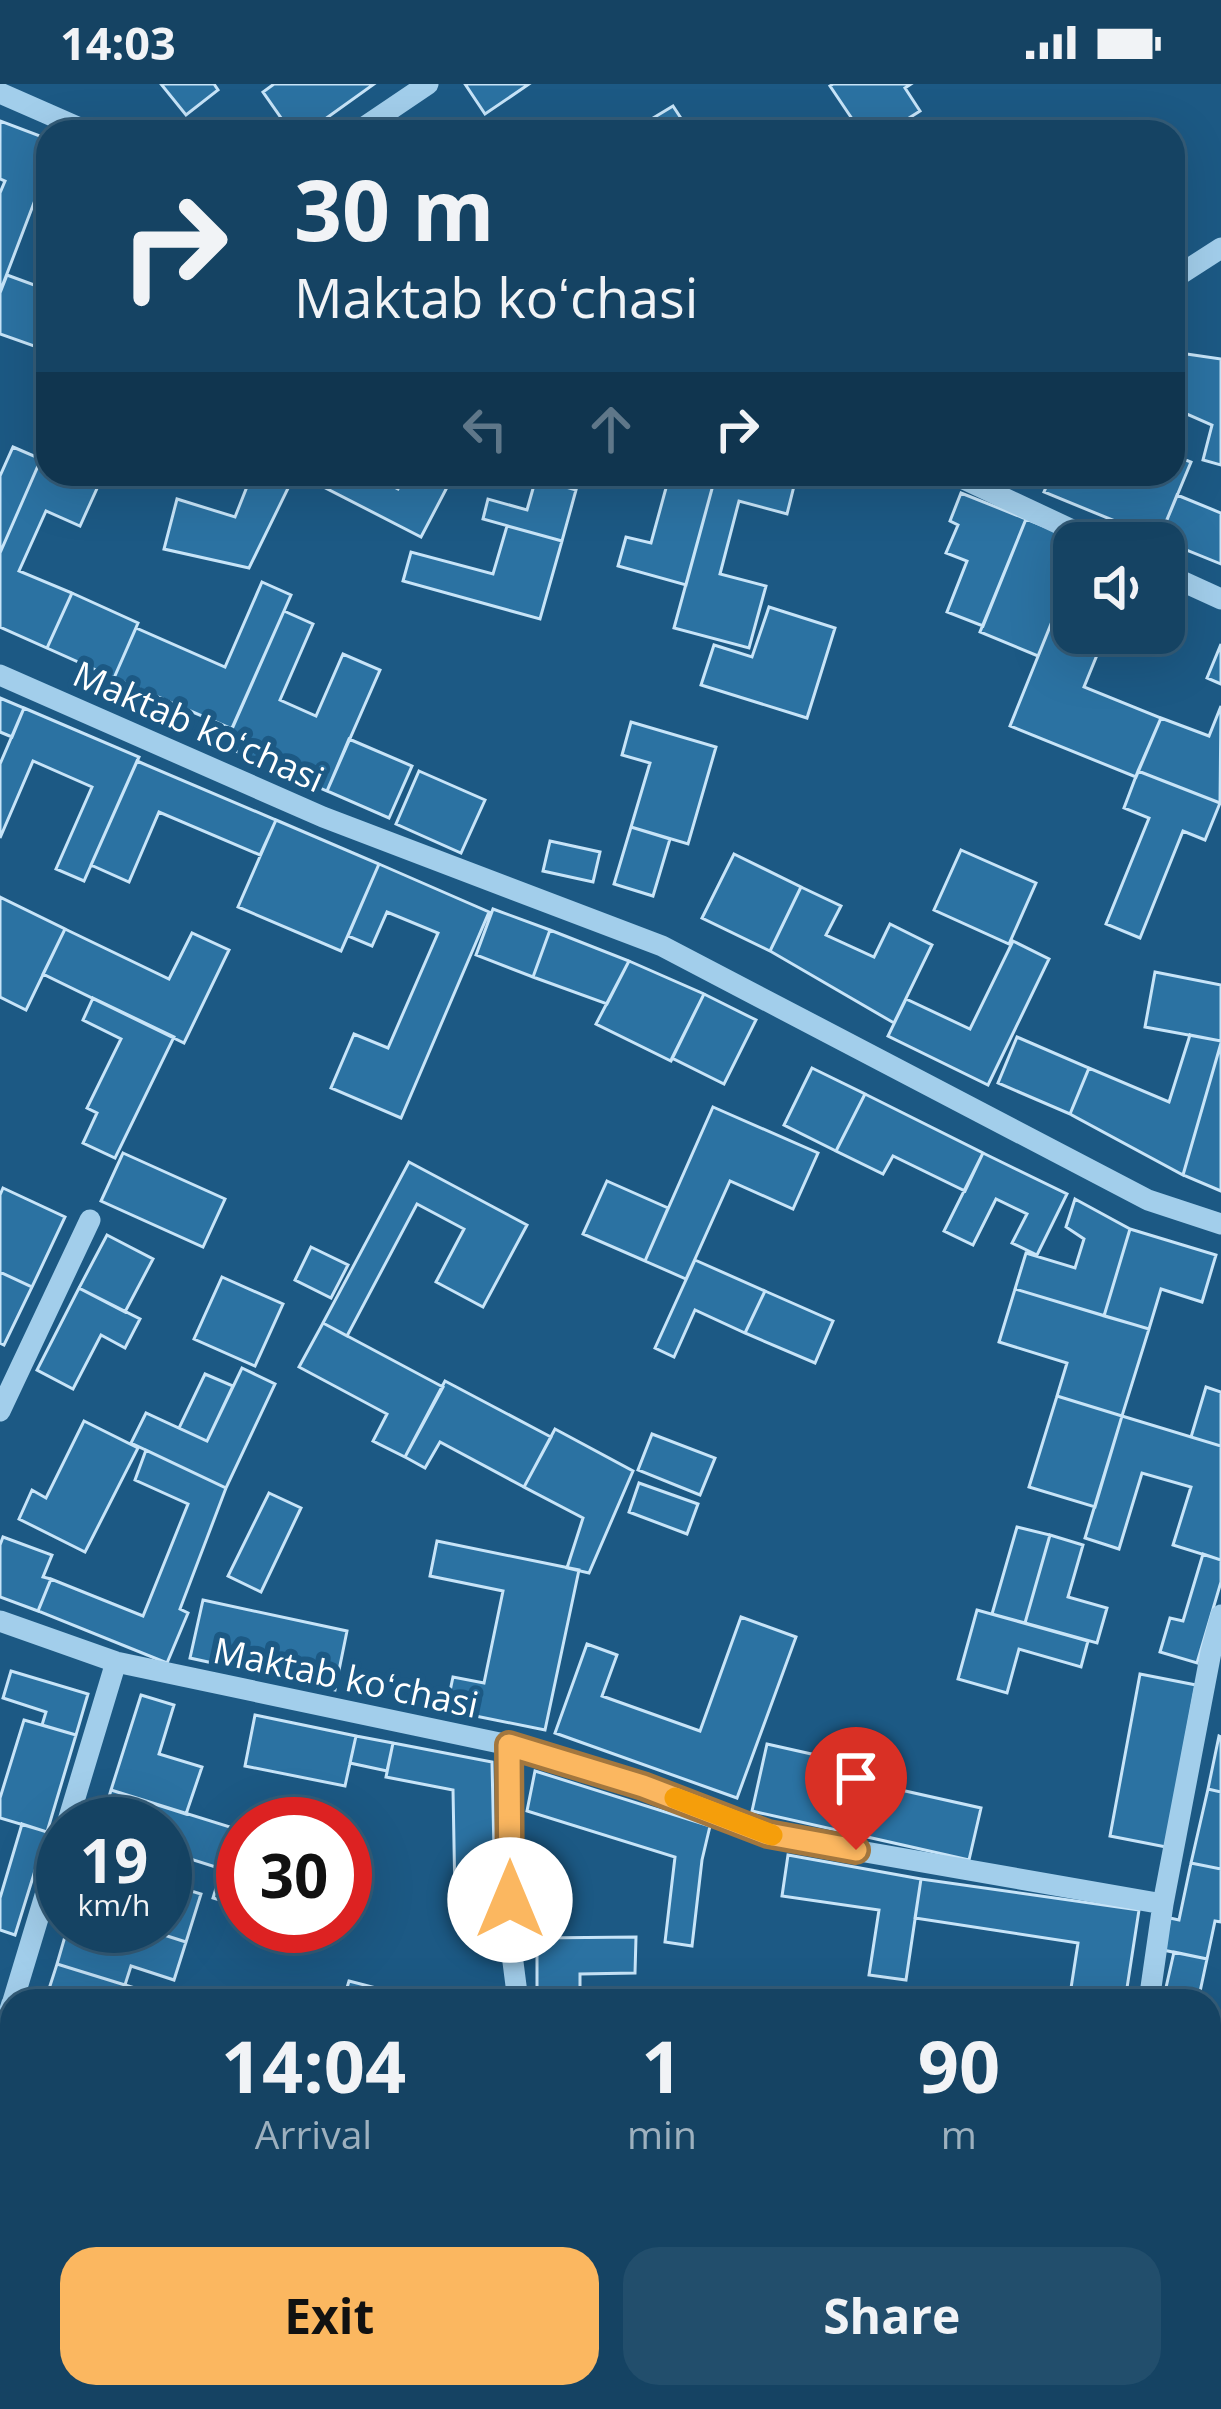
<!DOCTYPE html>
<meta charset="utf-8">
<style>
:root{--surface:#154363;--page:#224e6c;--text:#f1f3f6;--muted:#9db0be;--line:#345c78;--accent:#fbb760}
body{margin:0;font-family:"Open Sans",sans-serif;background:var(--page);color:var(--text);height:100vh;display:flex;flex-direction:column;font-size:45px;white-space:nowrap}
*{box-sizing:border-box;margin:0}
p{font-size:39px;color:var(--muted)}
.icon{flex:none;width:66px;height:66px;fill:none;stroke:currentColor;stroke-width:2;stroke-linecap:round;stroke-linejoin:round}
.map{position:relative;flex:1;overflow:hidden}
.sheet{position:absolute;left:0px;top:1905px;width:1221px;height:420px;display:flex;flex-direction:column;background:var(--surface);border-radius:36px 36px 0 0;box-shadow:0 12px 48px #0002,0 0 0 3px var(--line)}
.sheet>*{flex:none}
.top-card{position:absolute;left:36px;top:36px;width:1149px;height:366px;border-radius:36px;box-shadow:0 12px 48px #0002,0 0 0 3px var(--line);background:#154363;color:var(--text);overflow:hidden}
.fabs{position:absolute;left:1053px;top:438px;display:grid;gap:24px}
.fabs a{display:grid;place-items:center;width:132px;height:132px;border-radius:24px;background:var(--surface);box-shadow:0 12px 48px #0002,0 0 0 3px var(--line);font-size:60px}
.speed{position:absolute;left:36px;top:1713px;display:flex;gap:24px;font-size:60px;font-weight:700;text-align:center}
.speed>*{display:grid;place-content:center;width:156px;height:156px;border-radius:50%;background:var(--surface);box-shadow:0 12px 48px #0002,0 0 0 3px var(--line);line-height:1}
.speed small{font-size:30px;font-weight:400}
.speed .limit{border:18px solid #d22;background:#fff;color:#111}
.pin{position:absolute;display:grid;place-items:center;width:102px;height:102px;color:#fff;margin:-123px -51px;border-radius:50% 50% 50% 0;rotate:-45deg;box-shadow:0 0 12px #0007}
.pin .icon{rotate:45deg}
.me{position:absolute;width:132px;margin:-66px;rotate:0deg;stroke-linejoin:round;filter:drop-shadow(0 0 9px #0008)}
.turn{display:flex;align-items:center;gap:42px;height:252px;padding:0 60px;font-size:54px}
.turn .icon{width:156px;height:156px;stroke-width:2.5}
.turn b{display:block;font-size:84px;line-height:102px}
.lanes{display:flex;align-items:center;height:114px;padding:0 60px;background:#0003;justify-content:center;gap:60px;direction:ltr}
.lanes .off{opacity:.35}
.eta{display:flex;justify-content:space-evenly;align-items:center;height:204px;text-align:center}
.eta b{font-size:72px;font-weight:700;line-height:84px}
.button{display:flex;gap:24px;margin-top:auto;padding:24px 60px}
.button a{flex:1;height:138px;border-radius:36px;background:var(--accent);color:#111;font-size:48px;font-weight:700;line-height:138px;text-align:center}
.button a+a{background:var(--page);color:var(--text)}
.status{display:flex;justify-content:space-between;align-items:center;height:84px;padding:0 60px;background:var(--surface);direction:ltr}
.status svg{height:33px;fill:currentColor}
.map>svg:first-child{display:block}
</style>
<div class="status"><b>14:03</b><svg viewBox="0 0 49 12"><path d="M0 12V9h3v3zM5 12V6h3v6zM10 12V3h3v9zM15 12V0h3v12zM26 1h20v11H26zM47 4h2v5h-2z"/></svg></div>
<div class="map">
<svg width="1221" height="2325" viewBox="0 0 1221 2325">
<rect width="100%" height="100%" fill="#1c5984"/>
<path fill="#2b72a2" stroke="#c7e4f8" stroke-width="3" d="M161 0H214L218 6 186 31Z
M274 0H374L307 48H291L263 8Z
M465 0H529L485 30Z
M833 0H911L905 4 920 27 887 48H861L830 2Z
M673 22 690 48H630Z
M0 37 48 55V82L0 208V109L5 97 0 95Z
M7 191 48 206V267L0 250V209Z
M1173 268 1221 275V381L1203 376 1212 341 1173 324Z
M13 363 41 375 0 469V392Z
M1173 371 1191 378 1159 455 1044 408 1052 390H1111L1119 393 1120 390H1173Z
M41 375 48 378V390H76L99 400 80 442 46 427 19 487 72 509 47 564 0 543V469Z
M252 390H295L249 484 164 465 177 415 235 433Z
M310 390H370L398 405 406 390H454L421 453 308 395Z
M551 390H581L576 406 549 398Z
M655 390H716L686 501 618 482 626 453 651 459 666 404 653 400Z
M716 390H797L787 430 739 417 720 490 766 502 749 564 674 544Z
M536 394 576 406 562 457 483 435 488 415 527 426Z
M961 409 1026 435 983 542 947 528 967 477 946 469 958 441 950 437Z
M1177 411 1221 429V480L1159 455Z
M1026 435 1084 458 1074 459V483L1038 572 980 548Z
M507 442 562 457 540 535 403 497 411 468 493 490Z
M1074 483V549H1106L1084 603 1161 634 1136 693 1010 642Z
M262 498 291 511 232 645 114 594 136 544 225 583Z
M72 509 138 539 114 594 47 564Z
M769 523 835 544 807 634 701 601 714 561 752 573Z
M284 527 313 540 280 616 316 632 343 570 380 586 327 707 224 662Z
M1221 560V600L1207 594Z
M0 614 24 624 12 653 0 648Z
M1221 622 1220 719 1138 687 1161 634 1209 652Z
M24 624 139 673 84 797 56 785 92 703 33 677 0 754V680Z
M631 638 716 663 688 760 631 743 650 679 622 671Z
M349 655 412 682 389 734 327 707Z
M137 677 276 736 260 771 159 728 129 798 91 781Z
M419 687 485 716 461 769 396 740Z
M1138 687 1220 719 1205 756 1183 747 1140 854 1106 840 1149 734 1124 724Z
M276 736 379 780 341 867 238 823Z
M631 743 670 755 653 812 614 800Z
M550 757 600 768 593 798 543 787Z
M961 766 1036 799 1009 860 934 826Z
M734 770 801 803 770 867 702 834Z
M379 780 489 828 401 1034 331 1004 354 950 388 964 438 849 387 828 372 862 348 852Z
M801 803 841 822 826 851 874 873 890 840 932 861 894 939 770 867Z
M0 813 65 845 26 926 0 913Z
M493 825 550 846 533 893 476 871Z
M65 845 169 895 192 849 229 866 184 959 43 890Z
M550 846 629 877 607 920 533 893Z
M1013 857 1049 875 988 1001 888 952 906 915 970 945Z
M629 877 704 910 671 977 596 940Z
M1155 888 1221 901V957L1145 943Z
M704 910 756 936 724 1000 672 974Z
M93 914 174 953 115 1074 83 1059 97 1029 87 1024 121 955 83 936Z
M1190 951 1221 957V959L1183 1091 1070 1030 1089 984 1169 1018Z
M1017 953 1089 984 1070 1030 998 999Z
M1221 959V1107L1183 1091Z
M812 984 865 1010 836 1067 784 1041Z
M865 1010 983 1069 965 1107 893 1072 883 1090 836 1067Z
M713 1023 818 1069 793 1125 730 1097 686 1195 645 1177Z
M123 1069 225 1115 203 1163 101 1117Z
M983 1069 1067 1110 1037 1171 1012 1159 1027 1130 996 1115 973 1161 944 1147Z
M409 1078 527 1141 483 1223 436 1198 464 1145 417 1120 347 1252 323 1239Z
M607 1097 668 1124 645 1177 583 1150Z
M3 1104 65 1133 32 1203 0 1188V1111Z
M1075 1115 1130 1145 1104 1232 1015 1205 1026 1169 1075 1184 1084 1155 1066 1143Z
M1130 1145 1216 1171 1202 1218 1161 1205 1149 1245 1104 1232Z
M107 1151 153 1175 125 1228 79 1204Z
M311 1163 348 1181 331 1214 295 1196Z
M695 1176 765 1207 745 1249 695 1226 674 1273 655 1264Z
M0 1188 32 1203 4 1261 0 1259Z
M222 1193 283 1220 255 1282 194 1255Z
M79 1204 140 1235 125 1264 101 1251 73 1305 37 1286Z
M1015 1205 1149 1245 1122 1332 1057 1312 1067 1279 999 1258Z
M765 1207 833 1237 815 1279 745 1249Z
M323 1239 443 1303 405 1373 373 1357 387 1330 299 1283Z
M242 1284 275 1300 226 1404 131 1359 146 1329 207 1357Z
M205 1290 233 1302 207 1357 179 1344Z
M445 1297 551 1353 524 1403 440 1358 425 1384 405 1373Z
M1206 1303 1221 1308V1362L1191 1353Z
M1057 1312 1122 1332 1095 1423 1029 1403Z
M1122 1332 1221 1362V1476L1173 1461 1191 1403 1142 1389 1119 1465 1085 1454Z
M84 1337 138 1364 85 1468 19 1435 32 1406 46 1414Z
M555 1345 633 1387 589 1489 567 1484 583 1434 524 1403Z
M652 1350 715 1374 700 1411 638 1386Z
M146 1366 226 1404 180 1525 188 1529 167 1579 38 1527 51 1495 143 1532 188 1420 135 1396Z
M639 1399 698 1420 687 1450 629 1428Z
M269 1409 301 1424 261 1508 228 1492Z
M1017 1443 1050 1451 1025 1539 992 1530Z
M1050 1451 1083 1461 1068 1513 1107 1524 1097 1559 1025 1539Z
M3 1453 52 1471 43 1493 51 1495 38 1527 0 1513V1461Z
M437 1457 579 1486 545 1646 446 1626 453 1593 484 1599 503 1507 430 1492Z
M1203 1470 1221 1476V1498L1197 1579 1160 1568 1170 1534 1183 1537Z
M203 1516 347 1547 335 1606 190 1574Z
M977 1526 1088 1557 1081 1583 1019 1565 1007 1609 958 1595Z
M741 1533 796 1553 737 1714 555 1649 587 1560 617 1571 602 1612 700 1647Z
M11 1587 88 1610 76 1651 42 1641 46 1628 3 1614Z
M1140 1590 1196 1601 1166 1763 1110 1752Z
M141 1611 174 1621 159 1670 202 1683 186 1730 111 1706Z
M255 1631 356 1652 345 1702 245 1682Z
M24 1636 76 1651 47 1748 0 1734V1714Z
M356 1652 393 1659 387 1687 350 1679Z
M1219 1652 1221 1653V1708L1208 1705Z
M393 1659 492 1678 495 1812 455 1813 453 1706 386 1693Z
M767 1660 878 1685 863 1752 752 1727Z
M535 1687 710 1742 702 1776 692 1862 665 1858 675 1773 527 1727Z
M874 1700 981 1724 969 1776 863 1752Z
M1208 1705 1221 1708V1785L1191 1779Z
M111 1706 243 1747V1823L213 1814 222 1785 165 1767V1740H101Z
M22 1740 47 1748 15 1851 0 1846V1814Z
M788 1771 921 1795 906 1896 869 1891 879 1826 782 1812Z
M1191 1779 1221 1785V1838L1215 1837 1207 1875 1163 1866 1170 1834 1179 1836Z
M921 1795 1139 1826 1125 1917H1069L1078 1859 915 1834Z
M165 1799 201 1810 186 1858 136 1842H165Z
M68 1842H136L186 1858 174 1896 131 1882 125 1901 57 1880Z
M636 1853 635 1889 580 1890V1917H537V1854Z
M1174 1868 1207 1875 1198 1917H1163Z
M57 1880 125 1901 177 1917H79L48 1908Z
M349 1897 384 1906 381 1917H343Z
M4 2045 12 2047V2091L0 2087V2058Z
M0 2126 12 2129V2196L0 2192Z
M1209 2187 1221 2188V2265L1209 2264Z
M0 2271 12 2274V2313H74L70 2325H0Z
M421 2313H558L554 2325H433L418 2320Z
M739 2313H835L834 2325H738Z
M835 2313H993L992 2325H834Z
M993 2313H1124L1123 2325H992Z
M1124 2313H1221V2325H1123Z"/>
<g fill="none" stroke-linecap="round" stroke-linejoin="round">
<path stroke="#a2ceeb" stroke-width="21" d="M0 9 89 48
M357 48 428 0
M1173 195 1221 164
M953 390 1100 459
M1164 489 1221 515
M0 591 323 733 662 862 1148 1116 1221 1140
M0 1327 90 1136
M0 1537 116 1578 509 1661 643 1702 768 1751 1163 1820 1211 1568 1221 1531
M509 1661 510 1855 518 1917
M67 1740 116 1578
M13 1917 63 1752
M1149 1917 1163 1820
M0 1958 12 1919
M0 2237 12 2241
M1209 2286 1221 2287
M224 2313 260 2325
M588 2313 590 2325
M129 2325 135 2313"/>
</g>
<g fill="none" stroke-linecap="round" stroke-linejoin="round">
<g stroke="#a3773e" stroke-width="30">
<path id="route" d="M510 1816 509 1661 643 1702 768 1750 856 1766"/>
</g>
<use href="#route" stroke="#fbb760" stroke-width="21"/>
<path stroke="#f59e0b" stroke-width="21" d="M675 1714 772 1751"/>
</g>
<g text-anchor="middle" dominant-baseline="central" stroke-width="12" stroke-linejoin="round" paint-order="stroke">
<g font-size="36" fill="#fff" stroke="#1c5984">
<text transform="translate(199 642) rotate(24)">Maktab koʻchasi</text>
<text transform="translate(346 1593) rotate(12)">Maktab koʻchasi</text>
</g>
</g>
</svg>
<div class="fabs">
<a><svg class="icon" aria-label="sound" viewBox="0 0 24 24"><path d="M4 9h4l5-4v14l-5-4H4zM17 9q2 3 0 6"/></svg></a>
</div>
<div class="speed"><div>19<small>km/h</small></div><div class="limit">30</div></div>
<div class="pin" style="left:856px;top:1766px;background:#d93025"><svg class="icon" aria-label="arrive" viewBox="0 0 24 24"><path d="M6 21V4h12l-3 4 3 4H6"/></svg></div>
<svg class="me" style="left:510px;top:1816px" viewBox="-20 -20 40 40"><circle r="19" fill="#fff"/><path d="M0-13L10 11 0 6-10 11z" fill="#fbb760"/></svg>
<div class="top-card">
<div class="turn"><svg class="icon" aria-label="right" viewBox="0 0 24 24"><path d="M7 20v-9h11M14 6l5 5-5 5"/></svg><div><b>30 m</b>Maktab koʻchasi</div></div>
<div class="lanes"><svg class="icon off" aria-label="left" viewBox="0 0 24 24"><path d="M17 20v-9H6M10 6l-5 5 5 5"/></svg><svg class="icon off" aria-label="ahead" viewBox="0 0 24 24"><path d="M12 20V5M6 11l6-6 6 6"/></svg><svg class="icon" aria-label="right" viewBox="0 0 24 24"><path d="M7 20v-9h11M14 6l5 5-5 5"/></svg></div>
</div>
<section class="sheet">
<div class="eta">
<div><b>14:04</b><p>Arrival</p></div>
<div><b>1</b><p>min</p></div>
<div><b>90</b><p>m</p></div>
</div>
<div class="button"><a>Exit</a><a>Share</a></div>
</section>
</div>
